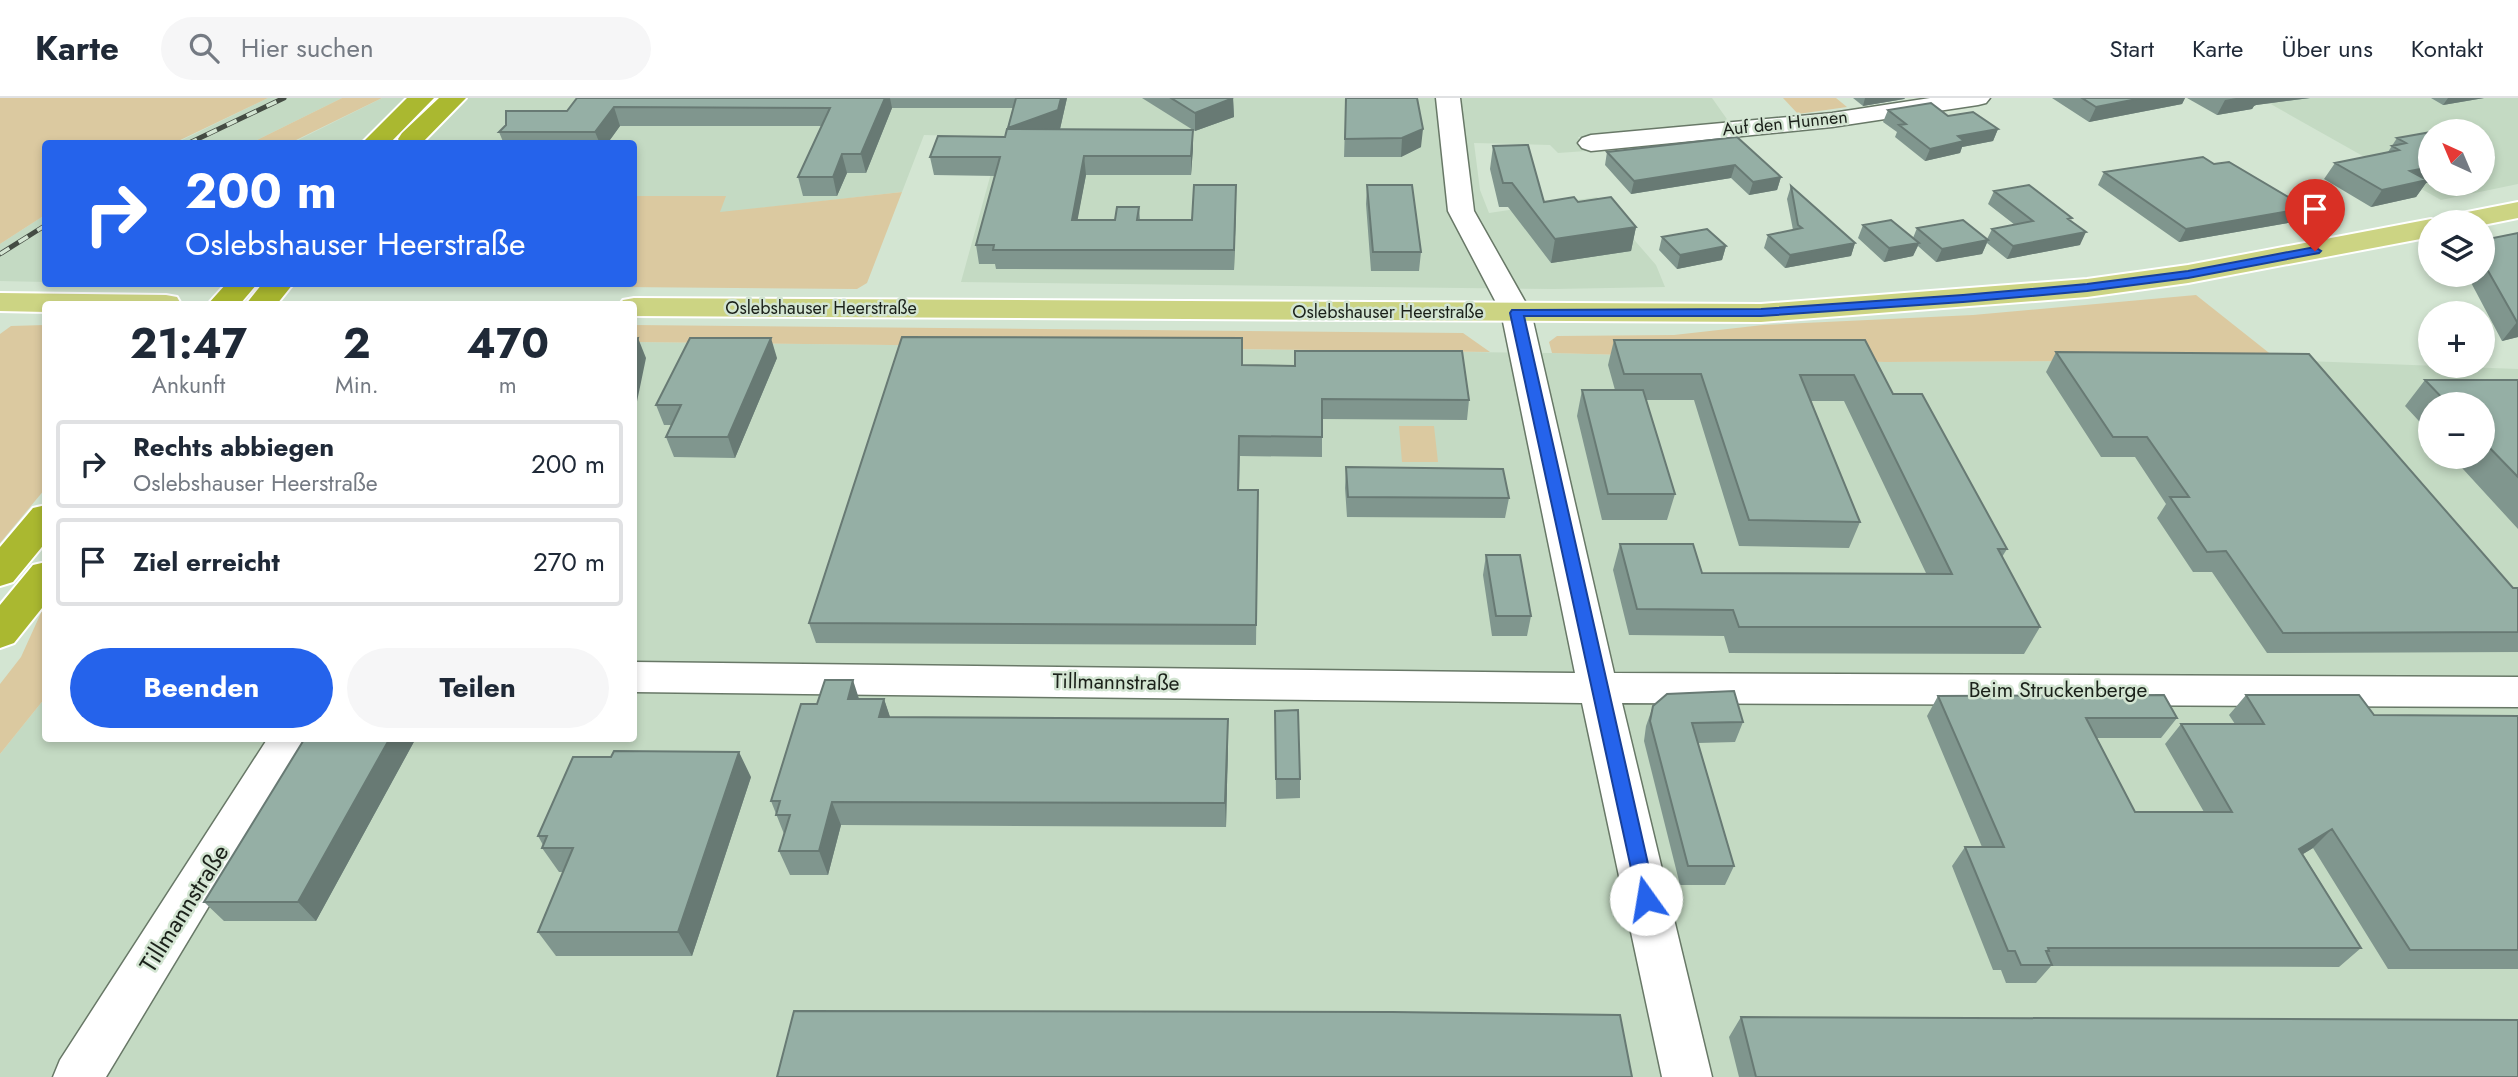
<!DOCTYPE html>
<html lang="de">
<meta charset="utf-8">
<style>
:root{--surface:#fff;--page:#f6f6f7;--text:#1f2937;--muted:#747a83;--line:#e0e1e3;--accent:#2563eb}
body{margin:0;font-family:Jost,sans-serif;background:var(--page);color:var(--text);height:100vh;display:flex;flex-direction:column;font-size:26px;white-space:nowrap}
*{box-sizing:border-box;margin:0}
p{font-size:23px;color:var(--muted)}
.icon{flex:none;width:38px;height:38px;fill:none;stroke:currentColor;stroke-width:2;stroke-linecap:round;stroke-linejoin:round}
.map{position:relative;flex:1;overflow:hidden}
.sheet{position:absolute;left:42px;top:203px;width:595px;height:441px;display:flex;flex-direction:column;background:var(--surface);border-radius:7px;box-shadow:0 4px 10px #0003}
.sheet>*{flex:none}
.guide{position:absolute;left:42px;top:42px;width:595px;height:147px;border-radius:7px;box-shadow:0 4px 10px #0003;background:#2563eb;color:#fff;overflow:hidden}
.needle{width:46px;rotate:316deg}
.buttons{position:absolute;left:2418px;top:21px;display:grid;gap:14px}
.buttons a{display:grid;place-items:center;width:77px;height:77px;border-radius:50%;background:var(--surface);box-shadow:0 4px 10px #0003;font-size:35px}
.pin{position:absolute;display:grid;place-items:center;width:60px;height:60px;color:#fff;margin:-72px -30px;border-radius:50% 50% 50% 0;rotate:-45deg;box-shadow:0 0 7px #0007}
.pin .icon{rotate:45deg}
.me{position:absolute;width:77px;margin:-38px;rotate:347deg;stroke-linejoin:round;filter:drop-shadow(0 0 5px #0008)}
.turn{display:flex;align-items:center;gap:24px;height:147px;padding:0 28px;font-size:32px}
.turn .icon{width:91px;height:91px;stroke-width:2.5}
.turn b{display:block;font-size:49px;line-height:60px}
.eta{display:flex;justify-content:space-evenly;align-items:center;height:119px;text-align:center}
.eta b{font-size:42px;font-weight:700;line-height:49px}
.button{display:flex;gap:14px;margin-top:auto;padding:14px 28px}
.button a{flex:1;height:80px;border-radius:42px;background:var(--accent);color:#fff;font-size:28px;font-weight:700;line-height:80px;text-align:center}
.button a+a{background:var(--page);color:var(--text)}
ul{padding:0;list-style:none}
li{display:flex;align-items:center;gap:21px;height:88px;margin:0 14px 10px;padding:0 14px;border:4px solid var(--line);border-radius:7px}
li div{flex:1}
li b{display:block;font-size:26px}
li em{font-style:normal}
header{display:flex;align-items:center;gap:42px;box-sizing:border-box;height:98px;padding:0 35px;background:var(--surface);border-bottom:2px solid var(--line)}
header strong{font-size:33px}
nav{display:flex;gap:38px;margin-inline-start:auto;font-size:24px}
.search{width:490px;height:63px;background:var(--page);display:flex;align-items:center;gap:18px;box-sizing:border-box;padding:0 24px;border-radius:38px;color:var(--muted);font-size:26px}
.map>svg:first-child{display:block}
</style>
<header>
<strong>Karte</strong>
<div class="search"><svg class="icon" aria-label="search" viewBox="0 0 24 24"><circle cx="10" cy="10" r="6"/><path d="M15 15l6 6"/></svg>Hier suchen</div>
<nav><a>Start</a><a>Karte</a><a>Über uns</a><a>Kontakt</a></nav>
</header>
<div class="map">
<svg width="2518" height="979" viewBox="0 0 2518 979">
<rect width="100%" height="100%" fill="#d3e5d2"/>
<path fill="#c4dac3" fill-rule="evenodd" d="M268 0H342L251 45 174 46Z
M382 0H1712L1729 24 1578 39 1586 53 1558 55 1550 47 1474 45 1480 92 1489 115 1597 99 1656 167 1665 189 1554 191 961 184 1001 39 924 37 902 94 719 115 725 98H634V46H290Z
M2260 0H2518V86L2441 102ZM2431 33H2483V86H2431Z
M45 117V184L0 183V146Z
M634 244 1552 255 1885 264 2278 262 2518 271V979H0V656L45 600 46 640H634ZM2431 306H2483V359H2431Z"/>
<path fill="#dbc9a0" d="M0 0H268L174 45 46 46 45 117 0 146Z
M342 0H382L290 45H251Z
M1783 0H1836L1847 9 1798 16Z
M902 94 867 185 857 191 298 186H634V98H726L720 114Z
M2196 197 2278 262 1885 264 1552 255 1549 244 1557 238 1674 237 1763 227 1973 217Z
M45 227V391L0 445V236L11 228Z
M634 227 1463 235 1490 254 634 244Z
M1399 328H1434L1438 364H1402Z
M45 506V600L0 656V586L21 559Z"/>
<g fill="none" stroke-linecap="round" stroke-linejoin="round">
<g stroke="#687867" stroke-width="3">
<path id="minor" d="M1436 0H1460L1474 113 1531 214 1614 575 2518 579V609L1622 605 1712 979H1662L1582 605 634 594V564L1575 575 1501 214 1448 113Z
M1930 0H1990L1986 5 1978 7 1832 29 1591 53 1582 50 1578 45 1582 40 1591 37 1832 15Z
M268 640H310L106 979H53L60 962Z"/>
</g>
<g stroke="#fff" stroke-width="4">
<path id="major" d="M2518 104V120L2483 127V124H2443L2447 118Z
M2431 121 2441 124H2431V139L2188 185 2087 199 1761 224 634 218V206H620L623 202 634 200 1761 206 2087 181 2188 167Z
M0 195 166 197 177 199 181 206H46V214L0 213Z"/>
</g>
<g stroke="#fff" stroke-width="4">
<path id="highway" d="M407 0H434L389 46H361Z
M439 0H466L421 46H401L398 41 402 35Z
M226 186H257L240 206H208Z
M262 186H293L277 206H246Z
M46 407V444L13 484 0 488V449L33 410Z
M46 464V505L14 545 0 550V507L33 467Z"/>
</g>
<use href="#minor" fill="#fff" fill-rule="evenodd"/>
<use href="#major" fill="#ccd483" fill-rule="evenodd"/>
<use href="#highway" fill="#aab830" fill-rule="evenodd"/>
<g stroke="#444c43" stroke-width="5">
<path id="rail" d="M187 46 284 0
M0 156 46 127"/>
</g>
<use href="#rail" stroke="#d3e5d2" stroke-width="3.5" stroke-dasharray="11" stroke-linecap="butt"/>
</g>
<path fill="#80968e" d="M577 0H1067L1060 31H1058L1193 32 1142 0H1233L1234 19 1195 33 1193 32V50L1191 77H1086L1077 122H1115L1139 109 1140 122H1192L1236 106 1234 172 996 171 995 166H979L976 147 995 78 934 77 930 59 1005 39 1013 10H892L866 75H847L837 98H803L798 79 821 28H620L607 46H504L499 34 567 13Z
M1346 0 1421 49 1401 59H1344Z
M1853 0H1905L1904 1 1863 8Z
M2052 0H2185L2182 6 2089 24Z
M2187 0H2310L2256 7 2254 8 2252 11 2217 17Z
M2431 0H2484L2443 7Z
M1888 12 1948 18 1998 31 1993 43 1962 49 1960 55 1925 63 1895 39 1897 34 1883 24Z
M2431 34V84L2426 85 2416 99 2371 109 2324 81 2335 65 2388 54 2397 40Z
M1737 39 1781 79 1777 92 1749 97 1731 80 1631 96 1605 67 1607 54Z
M1493 48 1544 104H1578L1636 129 1631 153 1551 165 1508 109H1499L1490 71Z
M2214 66 2307 110 2299 123 2179 144 2098 87 2104 74Z
M1367 87 1421 154 1419 173H1371L1366 106Z
M1791 88 1855 145 1851 158 1785 170 1764 150 1768 137 1793 132 1787 101Z
M1994 93 2070 122 2080 147 2007 161 1987 145 1982 156 1936 164 1918 148 1913 158 1884 164 1858 140 1863 127 1913 140 1917 130 1987 141 1992 131 2015 127 1988 106Z
M2518 135V239L2502 243 2467 177H2483V142Z
M1662 139 1726 148 1722 162 1677 171 1659 152Z
M1614 242H1865L1893 296 2007 451 2002 459 2040 529 2024 556 1729 555 1724 538 1629 537 1613 472 1620 446 1702 475H1926L1844 303H1811L1860 424 1849 450 1739 448 1694 302H1646L1675 396 1667 422H1602L1577 318 1582 292H1615L1608 267Z
M2056 254 2513 490H2518V554L2267 555 2212 474H2193L2157 420 2166 406 2135 359H2101L2046 274Z
M777 260 735 360 674 359 666 339 671 327H664L656 307Z
M1242 267 1469 302 1467 322 1322 321V359L1240 358 1239 392H1258L1256 547 816 545 809 525Z
M2425 282H2518V431L2452 359H2483V306H2431V336L2405 308Z
M1346 369 1509 400 1505 420 1347 419 1345 390Z
M1486 457 1531 518 1527 538H1492L1483 477Z
M2246 597 2374 617 2518 618V871H2388L2313 750 2303 756 2361 850 2339 869 2051 868 2036 885H2006L2001 872H1993L1952 768 1965 749H1982L1927 618 1938 598 2177 620 2161 640H2097L2135 714H2204L2165 646 2181 626H2235L2229 617Z
M859 601H884L890 619 1228 645 1226 729 841 727 828 777H790L779 753 784 736 771 703 817 606Z
M1653 608 1743 624 1735 644 1698 645 1734 768 1725 787H1680L1644 643 1646 628Z
M1275 613 1300 681V700L1276 701Z
M305 640H416L316 823H224L204 804Z
M751 679 692 858H556L538 834 563 774H559L542 750 543 747 538 738Z
M1741 919 2518 979H1739L1729 939Z"/>
<path fill="#687a74" d="M885 0H890L892 10 866 75 861 56Z
M1061 0H1067L1060 31 1010 49 1008 30Z
M1233 0 1234 19 1195 33V15Z
M1865 0H1905L1904 1 1863 8Z
M2142 0H2185L2182 6 2089 24 2096 9Z
M2236 0H2310L2256 7 2254 8 2252 11 2217 17 2225 2Z
M2448 0H2484L2443 7Z
M614 9 620 28 607 46H600L595 34Z
M1423 31 1421 49 1401 59 1402 40Z
M1998 31 1993 43 1962 49 1960 55 1925 63 1930 51 1958 38Z
M1193 32V50L1191 77V58Z
M842 56 847 75 837 98 833 79Z
M2492 57 2483 70V59Z
M1084 58 1086 77 1074 141 1072 122Z
M1735 67 1731 80 1631 96 1634 83Z
M2431 69V84L2426 85 2416 99 2371 109 2382 92 2410 73Z
M1781 79 1777 92 1749 97 1753 84Z
M1236 87V106L1234 172V152Z
M2307 110 2299 123 2179 144 2186 131Z
M1636 129 1631 153 1551 165 1555 141Z
M2086 134 2080 147 2007 161 2013 148Z
M1988 142 1982 156 1936 164 1942 151Z
M1855 145 1851 158 1785 170 1790 157Z
M1919 145 1913 158 1884 164 1889 150Z
M1726 148 1722 162 1677 171 1680 157Z
M2517 224H2518V239L2502 243Z
M638 240 646 260 634 318V259Z
M771 240 777 260 735 360 728 339Z
M853 582 861 607 848 601Z
M884 601 892 625 879 619Z
M1228 621V645L1226 729 1225 705Z
M390 640H416L316 823 298 804Z
M739 654 751 679 692 858 678 834Z
M832 704 841 727 828 777 819 753Z
M2332 731 2313 750 2280 770 2299 751Z"/>
<path fill="#95afa5" stroke="#687a74" stroke-width="2" d="M577 0H885L861 56H842L833 79H798L830 10 614 9 595 34H499L506 27V13H567Z
M1016 0H1061L1058 12 1008 30Z
M1171 0H1233L1195 15Z
M1346 0H1417L1423 31 1402 40 1345 41Z
M2082 0H2142L2096 9Z
M1931 5 1948 18 1973 14 1998 31 1958 38 1964 43 1930 51 1899 27 1906 26 1888 12Z
M1007 31 1193 32 1191 58H1084L1072 122H1115L1117 109H1139L1137 122H1192L1194 87H1236L1234 152H993L994 147H976L1000 59H930L938 38 1005 39Z
M2431 34V69L2410 73 2427 82 2382 92 2335 65 2399 52 2392 48 2406 45 2397 40Z
M1737 39 1781 79 1753 84 1735 67 1634 83 1607 54Z
M1528 47 1544 104 1574 99 1578 104 1611 99 1636 129 1555 141 1512 85H1503L1493 48Z
M2483 53 2492 57 2483 59Z
M2203 59 2214 66 2229 64 2307 110 2186 131 2104 74Z
M1367 87H1412L1421 154H1373Z
M2029 87 2072 120 2068 121 2086 134 2013 148 1992 131 2033 123 1994 93Z
M1791 88 1855 145 1790 157 1768 137 1802 130 1798 127Z
M1891 122 1919 145 1889 150 1863 127Z
M1963 122 1988 142 1942 151 1917 130Z
M1707 131 1726 148 1680 157 1662 139Z
M2518 135V224H2517L2483 164V142Z
M902 239 1242 240V267L1295 268V253H1462L1469 302 1322 301V339L1239 338 1238 392H1258L1256 527 809 525Z
M638 240 634 259V241Z
M690 240H771L728 339H666L681 307H656Z
M1614 242H1865L1893 296H1922L2007 451H1998L2040 529H1739L1733 512 1637 511 1620 446H1693L1702 475 1952 476 1854 277H1800L1860 424 1749 422 1701 276H1624Z
M2056 254 2309 256 2513 490H2518V534L2283 535 2226 453 2207 454 2170 399H2189L2147 339H2113Z
M2425 282H2518V379L2483 343V306H2448Z
M1582 292H1643L1675 396H1608Z
M1346 369 1503 371 1509 400 1348 399Z
M1486 457H1520L1531 518H1496Z
M825 582H853L848 601H884L879 619 1228 621 1225 705 832 704 819 753H779L790 717H776L780 703H771L801 606H817Z
M1734 593 1743 624 1692 625 1734 768H1688L1650 623 1653 608 1667 596Z
M2164 597 2177 620H2086L2135 714H2232L2181 626H2264L2246 597H2359L2374 617 2518 618V852H2410L2332 731 2299 751 2361 850H2048L2049 853H2046L2052 867H2021L2015 853H2008L1965 749H2004L1938 598Z
M1298 612 1300 681H1276L1275 613Z
M305 640H390L298 804H204Z
M614 653 739 654 678 834H538L573 750H542L547 738H538L573 659H611Z
M794 913 1393 914 1620 917 1632 979H777Z
M1741 919 2518 922V979H1756Z"/>
<path fill="#2563eb" stroke="#184099" stroke-width="2" d="M2315 149 2321 153 2319 155 2188 180 2087 193 1963 204 1761 218H1524L1656 801 1653 807 1646 809 1639 807 1510 215 1512 212 1761 211 1963 197 2087 186 2188 173Z"/>
<g text-anchor="middle" dominant-baseline="central" stroke-width="5" stroke-linejoin="round" paint-order="stroke">
<g font-size="18" fill="#1b211a" stroke="#d3e5d2">
<text transform="translate(1785 25) rotate(-6)">Auf den Hunnen</text>
<text x="821" y="210">Oslebshauser Heerstraße</text>
<text x="1388" y="214">Oslebshauser Heerstraße</text>
</g>
<g font-size="21" fill="#1b211a" stroke="#d3e5d2">
<text transform="translate(1116 584) rotate(1)">Tillmannstraße</text>
<text x="2058" y="592">Beim Struckenberge</text>
</g>
<g font-size="24" fill="#1b211a" stroke="#d3e5d2">
<text transform="translate(184 810) rotate(-58)">Tillmannstraße</text>
</g>
</g>
</svg>
<div class="buttons">
<a><svg class="needle" viewBox="-14 -14 28 28"><path d="M0-13l5 13h-10z" fill="#e53935"/><path d="M0 13l5-13h-10z" fill="#747a83"/></svg></a>
<a><svg class="icon" aria-label="layers" viewBox="0 0 24 24"><path d="M12 4l9 5-9 5-9-5zM3 14l9 5 9-5"/></svg></a>
<a>+</a>
<a>−</a>
</div>
<div class="pin" style="left:2315px;top:153px;background:#d93025"><svg class="icon" aria-label="arrive" viewBox="0 0 24 24"><path d="M6 21V4h12l-3 4 3 4H6"/></svg></div>
<svg class="me" style="left:1646px;top:801px" viewBox="-20 -20 40 40"><circle r="19" fill="#fff"/><path d="M0-13L10 11 0 6-10 11z" fill="#2563eb"/></svg>
<div class="guide">
<div class="turn"><svg class="icon" aria-label="right" viewBox="0 0 24 24"><path d="M7 20v-9h11M14 6l5 5-5 5"/></svg><div><b>200 m</b>Oslebshauser Heerstraße</div></div>
</div>
<section class="sheet">
<div class="eta">
<div><b>21:47</b><p>Ankunft</p></div>
<div><b>2</b><p>Min.</p></div>
<div><b>470</b><p>m</p></div>
</div>
<ul>
<li><svg class="icon" aria-label="right" viewBox="0 0 24 24"><path d="M7 20v-9h11M14 6l5 5-5 5"/></svg><div><b>Rechts abbiegen</b><p>Oslebshauser Heerstraße</p></div><em>200 m</em></li>
<li><svg class="icon" aria-label="arrive" viewBox="0 0 24 24"><path d="M6 21V4h12l-3 4 3 4H6"/></svg><div><b>Ziel erreicht</b></div><em>270 m</em></li>
</ul>
<div class="button"><a>Beenden</a><a>Teilen</a></div>
</section>
</div>
